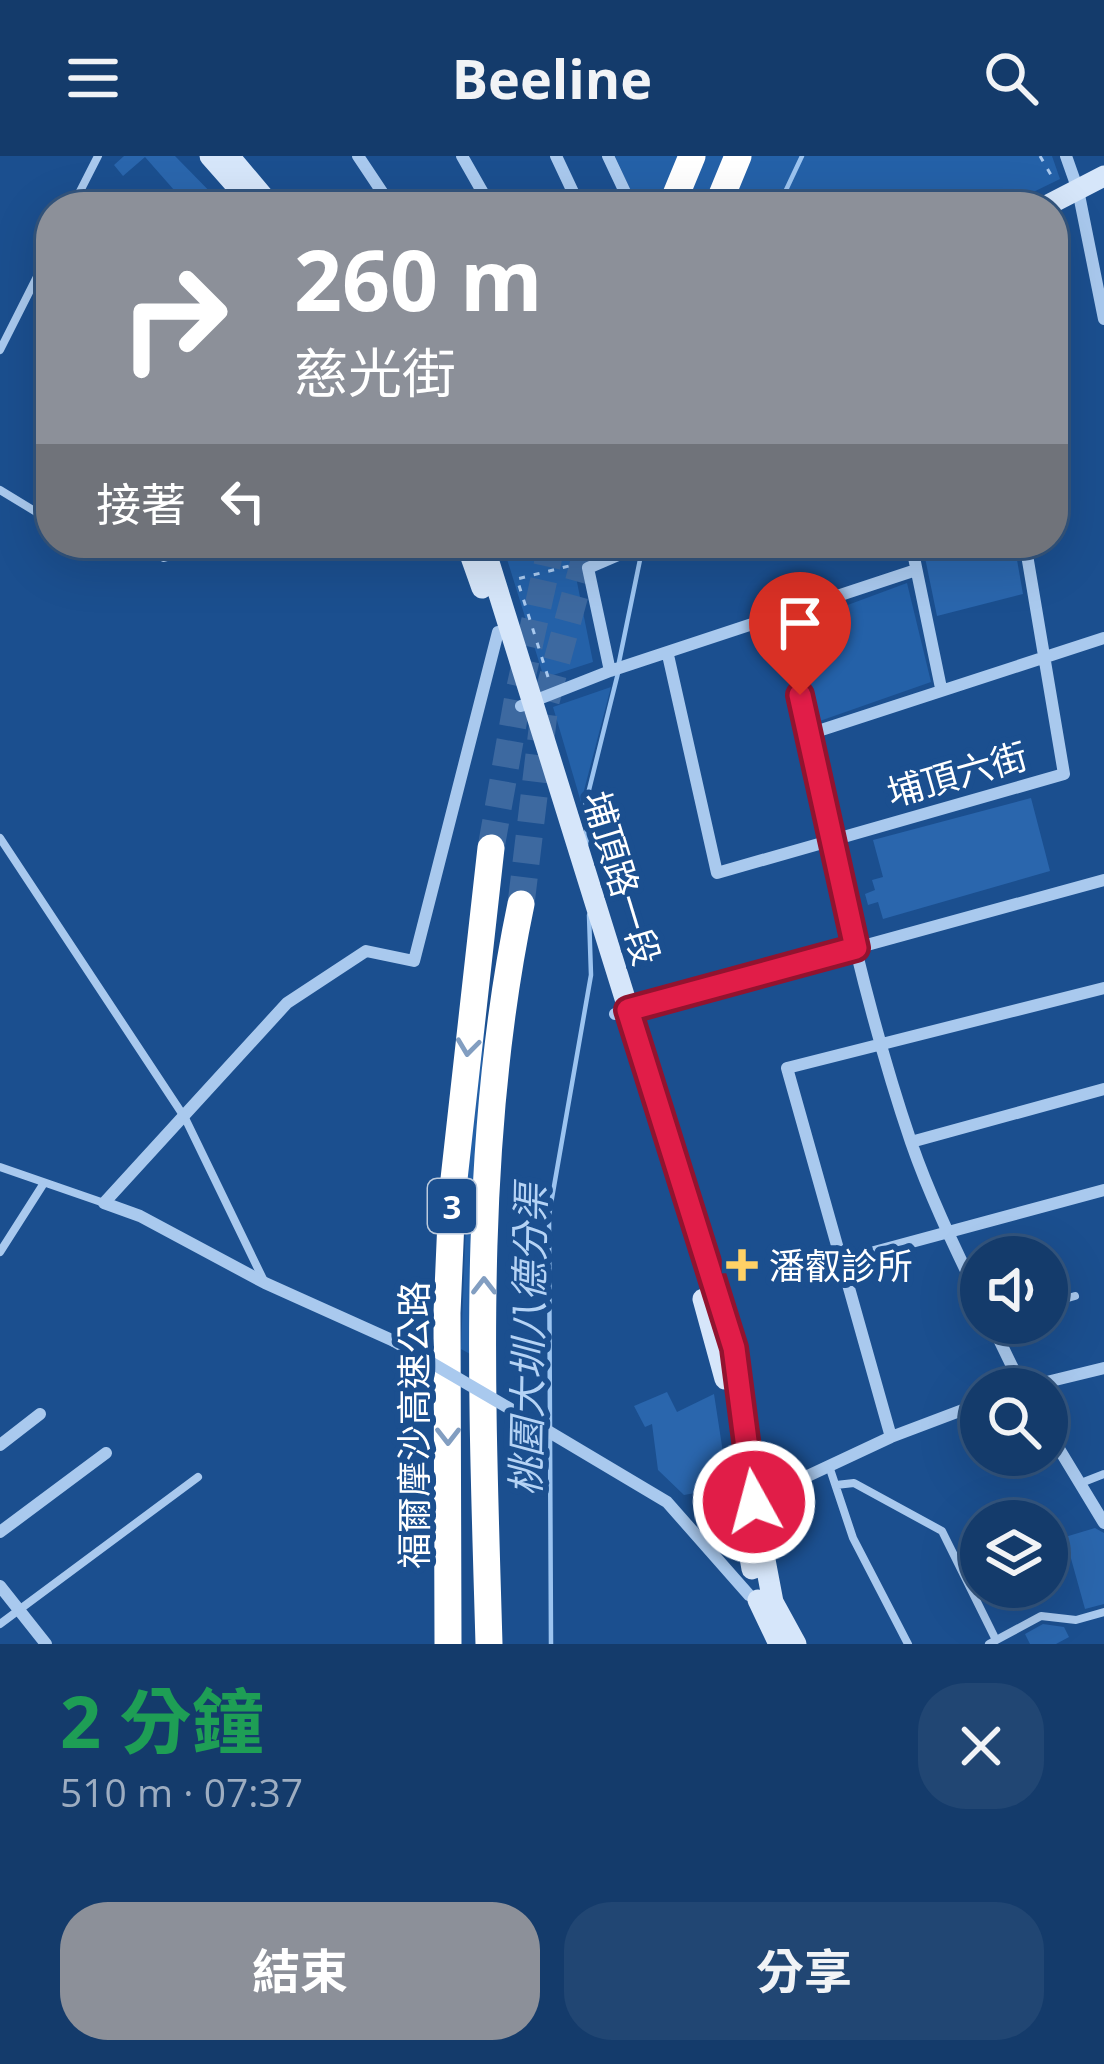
<!DOCTYPE html>
<html lang="zh-TW">
<meta charset="utf-8">
<style>
:root{--surface:#143b6b;--page:#214673;--text:#f1f3f6;--muted:#9dadc1;--line:#33557e;--accent:#8c9099}
body{margin:0;font-family:"Open Sans","Noto Sans TC",sans-serif;background:var(--page);color:var(--text);height:100vh;display:flex;flex-direction:column;font-size:45px;white-space:nowrap}
*{box-sizing:border-box;margin:0}
p{font-size:39px;color:var(--muted)}
.icon{flex:none;width:66px;height:66px;fill:none;stroke:currentColor;stroke-width:2;stroke-linecap:round;stroke-linejoin:round}
.map{position:relative;height:1488px;overflow:hidden}
.panel{display:flex;flex-direction:column;background:var(--surface);flex:1}
.panel>*{flex:none}
.banner{position:absolute;left:36px;top:36px;width:1032px;height:366px;border-radius:48px;box-shadow:0 12px 48px #0002,0 0 0 3px var(--line);background:#8c9099;color:#fff;overflow:hidden}
.controls{position:absolute;left:960px;top:1080px;display:grid;gap:24px}
.controls a{display:grid;place-items:center;width:108px;height:108px;border-radius:50%;background:var(--surface);box-shadow:0 12px 48px #0002,0 0 0 3px var(--line);font-size:60px}
.pin{position:absolute;display:grid;place-items:center;width:102px;height:102px;color:#fff;margin:-123px -51px;border-radius:50% 50% 50% 0;rotate:-45deg;box-shadow:0 0 12px #0007}
.pin .icon{rotate:45deg}
.me{position:absolute;width:132px;margin:-66px;rotate:353deg;stroke-linejoin:round;filter:drop-shadow(0 0 9px #0008)}
.turn{display:flex;align-items:center;gap:42px;height:252px;padding:0 60px;font-size:54px}
.turn .icon{width:156px;height:156px;stroke-width:2.5}
.turn b{display:block;font-size:84px;line-height:102px}
.then{display:flex;align-items:center;height:114px;padding:0 60px;background:#0003;gap:24px;font-size:45px}
.round{display:grid;place-items:center;flex:none;width:126px;height:126px;border-radius:48px;background:var(--page)}
.summary{display:flex;align-items:center;justify-content:space-between;height:204px;padding:0 60px}
h1{font-size:72px;font-weight:700;line-height:90px;color:#1e9e55}
.primary-button{display:flex;gap:24px;margin-top:auto;padding:24px 60px}
.primary-button a{flex:1;height:138px;border-radius:48px;background:var(--accent);color:#fff;font-size:48px;font-weight:700;line-height:138px;text-align:center}
.primary-button a+a{background:var(--page);color:var(--text)}
header{display:flex;justify-content:space-between;align-items:center;height:156px;padding:0 60px;background:var(--surface);font-size:54px;font-weight:700}
.map>svg:first-child{display:block}
</style>
<header><svg class="icon" aria-label="menu" viewBox="0 0 24 24"><path d="M4 6h16M4 12h16M4 18h16"/></svg>Beeline<svg class="icon" aria-label="search" viewBox="0 0 24 24"><circle cx="10" cy="10" r="6"/><path d="M15 15l6 6"/></svg></header>
<div class="map">
<svg width="1104" height="1488" viewBox="0 0 1104 1488">
<rect width="100%" height="100%" fill="#1b4f8f"/>
<path fill="#2461a8" d="M615 0H1052L1060 23 1003 51H638Z
M502 387H614L573 406 593 506 544 522Z
M907 427 931 526 814 567 791 470Z
M611 531 581 646 553 551Z
M488 829 471 1074 470 1198 461 1193 469 988Z"/>
<g fill="none" stroke-linecap="round" stroke-linejoin="round">
<path stroke="#9cc4f0" stroke-width="4.5" d="M778 51 802 0
M619 506 642 394
M587 688 585 650 618 517
M551 1488 549 1059 591 819 589 759"/>
</g>
<path fill="#2a66ad" d="M124 0H175L225 51H189L145 1 123 20 114 9Z
M922 387H1014L1023 438 937 460Z
M1031 642 1050 715 883 763 878 746 868 749 865 738 875 734 872 724 883 721 873 684Z
M667 1236 677 1256 714 1238 726 1316 723 1332 684 1339 658 1314 652 1268 645 1271 634 1250Z
M1095 1372 1104 1377V1448L1085 1453 1065 1381Z
M1043 1468 1064 1471 1069 1481 1056 1488H1030L1025 1478Z"/>
<g fill="none" stroke-linecap="round" stroke-linejoin="round">
<path stroke="#3d69a0" stroke-width="27" stroke-dasharray="27 14" stroke-linecap="butt" d="M491 692 518 540 552 387
M521 748 545 549 589 387"/>
<path stroke="#a9c9ee" stroke-width="3" stroke-dasharray="6 9" stroke-linecap="butt" d="M1040 0 1054 24
M548 521 517 423 573 409"/>
<path stroke="#a9c9ee" stroke-width="8" d="M72 51 98 0
M0 194 51 93
M0 334 51 365
M130 387 164 402 219 387
M0 682 185 962 264 1125
M0 1011 104 1047
M0 1096 44 1027
M1047 1148 1075 1140
M829 1310 853 1382 908 1488
M1081 1327 1104 1318
M836 1329 854 1327 942 1375 996 1484
M0 1468 198 1321
M989 1488 1041 1460 1076 1464 1104 1456"/>
<path stroke="#a9c9ee" stroke-width="12" d="M358 0 392 51
M462 0 491 51
M556 0 580 51
M608 0 632 51
M1066 0 1078 34 1104 163
M911 387 941 532
M782 460C822 636 853 816 911 986 930 1041 956 1094 981 1146
M668 499 717 717 1064 618 1025 387
M610 515 588 412 646 387
M521 550 610 515 916 414
M809 578 1104 482
M615 858 1104 724
M911 986 1104 933
M841 1105 1104 1034
M991 1167 1023 1233
M394 1185 265 1127 140 1060 104 1047 287 847 366 795 414 805 498 476
M1018 1233 1104 1212
M531 1265 667 1346 749 1439 763 1445
M1047 1273 1104 1367
M891 1281 787 912 1104 832
M0 1289 40 1258
M752 1346 891 1281 981 1247
M0 1376 106 1297
M0 1430 46 1488"/>
<path stroke="#d6e6fa" stroke-width="21" d="M210 0 255 51
M229 0 272 51
M1044 51 1104 20
M466 387 482 432
M483 387 734 1192 754 1346 773 1446 796 1488
M703 1143 725 1223
M737 1325 752 1413
M758 1444 779 1488"/>
<path stroke="#fff" stroke-width="27" d="M673 46 692 0
M717 51 738 0
M448 1488 447 1157 452 1041 491 692
M489 1488C482 1242 470 990 521 748"/>
<path stroke="#a9c9ee" stroke-width="12" d="M394 1185 531 1265"/>
</g>
<defs><path id="oneway-chevron" d="M-2-3.5L2.5 0L-2 3.5" fill="none" stroke-width="1.6" stroke-linecap="round" stroke-linejoin="round" transform="scale(3)"/></defs>
<g stroke="#829ec1">
<use href="#oneway-chevron" transform="translate(468 891) rotate(97)"/>
<use href="#oneway-chevron" transform="translate(484 1130) rotate(-90)"/>
<use href="#oneway-chevron" transform="translate(448 1280) rotate(90)"/>
</g>
<g fill="none" stroke-linecap="round" stroke-linejoin="round">
<g stroke="#92132f" stroke-width="30">
<path id="route" d="M754 1346 734 1192 628 854 856 792 800 539"/>
</g>
<use href="#route" stroke="#e11d48" stroke-width="21"/>
</g>
<path fill="#ffd166" stroke="#1b4f8f" stroke-width="4.5" d="M736 1091h12v12h12v12h-12v12h-12v-12h-12v-12h12z"/>
<g text-anchor="middle" dominant-baseline="central" stroke-width="12" stroke-linejoin="round" paint-order="stroke">
<rect fill="#1b4f8f" stroke="#bbcadd" stroke-width="3" x="428" y="1023" width="48" height="54" rx="9"/>
<g font-size="33" font-weight="bold" fill="#fff">
<text x="452" y="1050">3</text>
</g>
<g font-size="36" fill="#fff" stroke="#1b4f8f">
<text transform="translate(957 618) rotate(-16)">埔頂六街</text>
<text transform="translate(622 722) rotate(73)">埔頂路一段</text>
<text transform="translate(413 1269) rotate(-90)">福爾摩沙高速公路</text>
</g>
<g font-size="36" fill="#fff" stroke="#1b4f8f" text-anchor="start">
<text x="769" y="1109">潘叡診所</text>
</g>
<g font-size="39" font-style="italic" fill="#b5d3f5" stroke="#1b4f8f">
<text transform="translate(527 1184) rotate(-89)">桃園大圳八德分渠</text>
</g>
</g>
</svg>
<div class="controls">
<a><svg class="icon" aria-label="sound" viewBox="0 0 24 24"><path d="M4 9h4l5-4v14l-5-4H4zM17 9q2 3 0 6"/></svg></a>
<a><svg class="icon" aria-label="search" viewBox="0 0 24 24"><circle cx="10" cy="10" r="6"/><path d="M15 15l6 6"/></svg></a>
<a><svg class="icon" aria-label="layers" viewBox="0 0 24 24"><path d="M12 4l9 5-9 5-9-5zM3 14l9 5 9-5"/></svg></a>
</div>
<div class="pin" style="left:800px;top:539px;background:#d93025"><svg class="icon" aria-label="arrive" viewBox="0 0 24 24"><path d="M6 21V4h12l-3 4 3 4H6"/></svg></div>
<svg class="me" style="left:754px;top:1346px" viewBox="-20 -20 40 40"><circle r="17" fill="#e11d48" stroke="#fff" stroke-width="3"/><path d="M0-11L8 9 0 5-8 9z" fill="#fff"/></svg>
<div class="banner">
<div class="turn"><svg class="icon" aria-label="right" viewBox="0 0 24 24"><path d="M7 20v-9h11M14 6l5 5-5 5"/></svg><div><b>260 m</b>慈光街</div></div>
<div class="then">接著<svg class="icon" aria-label="left" viewBox="0 0 24 24"><path d="M17 20v-9H6M10 6l-5 5 5 5"/></svg></div>
</div>
</div>
<section class="panel">
<div class="summary"><div><h1>2 分鐘</h1><p>510 m · 07:37</p></div><a class="round"><svg class="icon" aria-label="close" viewBox="0 0 24 24"><path d="M6 6l12 12M18 6L6 18"/></svg></a></div>
<div class="primary-button"><a>結束</a><a>分享</a></div>
</section>
